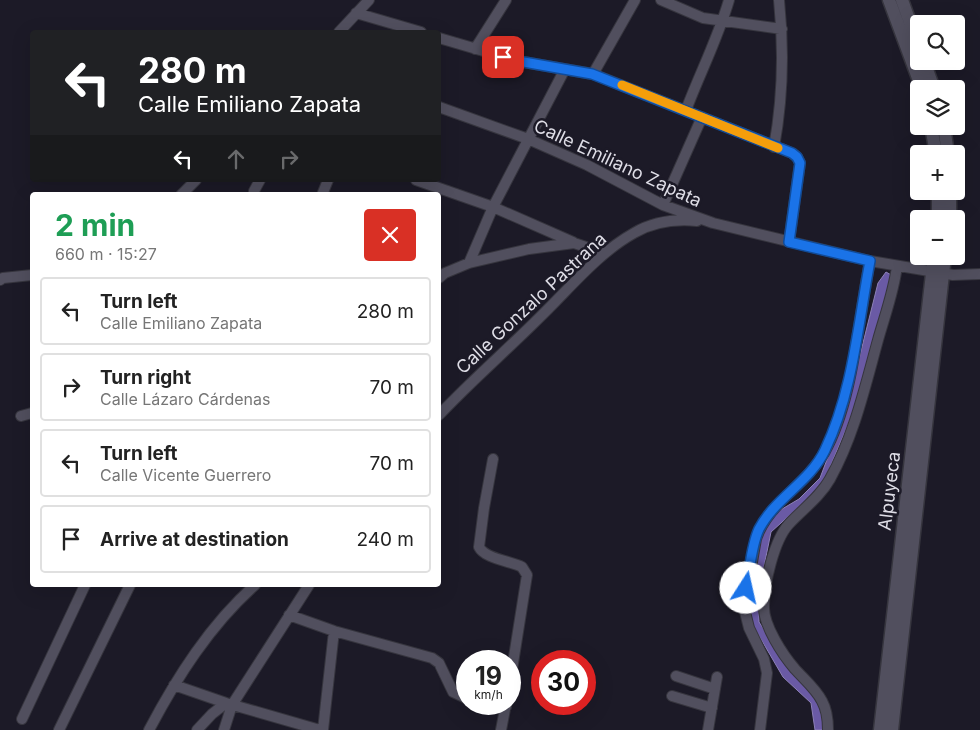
<!DOCTYPE html>
<meta charset="utf-8">
<style>
:root{--surface:#fff;--page:#f2f2f2;--text:#222;--muted:#767676;--line:#e0e0e0}
body{margin:0;font-family:Inter,sans-serif;background:var(--page);color:var(--text);height:100vh;display:flex;flex-direction:column;font-size:19px;white-space:nowrap}
*{box-sizing:border-box;margin:0}
p{font-size:16px;color:var(--muted)}
.icon{flex:none;width:28px;height:28px;fill:none;stroke:currentColor;stroke-width:2;stroke-linecap:round;stroke-linejoin:round}
.map{position:relative;flex:1;overflow:hidden}
.side{position:absolute;left:30px;top:192px;width:411px;height:395px;display:flex;flex-direction:column;background:var(--surface);border-radius:5px;box-shadow:0 5px 20px #0002}
.side>*{flex:none}
.banner{position:absolute;left:30px;top:30px;width:411px;height:152px;border-radius:5px;box-shadow:0 5px 20px #0002;background:#202124;color:#fff;overflow:hidden}
.controls{position:absolute;left:910px;top:15px;display:grid;gap:10px}
.controls a{display:grid;place-items:center;width:55px;height:55px;border-radius:5px;background:var(--surface);box-shadow:0 5px 20px #0002;font-size:25px}
.speed{position:absolute;left:456px;top:650px;display:flex;gap:10px;font-size:25px;font-weight:700;text-align:center}
.speed>*{display:grid;place-content:center;width:65px;height:65px;border-radius:50%;background:var(--surface);box-shadow:0 5px 20px #0002;line-height:1}
.speed small{font-size:12px;font-weight:400}
.speed .limit{border:8px solid #d22;background:#fff;color:#111}
.pin{position:absolute;display:grid;place-items:center;width:42px;height:42px;color:#fff;margin:-21px;border-radius:10px;box-shadow:0 2px 8px #0006}
.me{position:absolute;width:55px;margin:-28px;rotate:10deg;stroke-linejoin:round;filter:drop-shadow(0 0 4px #0008)}
.turn{display:flex;align-items:center;gap:18px;height:105px;padding:0 25px;font-size:22px}
.turn .icon{width:65px;height:65px;stroke-width:2.5}
.turn b{display:block;font-size:35px;line-height:42px}
.lanes{display:flex;align-items:center;height:48px;padding:0 25px;background:#0003;justify-content:center;gap:25px;direction:ltr}
.lanes .off{opacity:.35}
.round{display:grid;place-items:center;flex:none;width:52px;height:52px;border-radius:5px;background:var(--page)}
.overview{display:flex;align-items:center;justify-content:space-between;height:85px;padding:0 25px}
h1{font-size:30px;font-weight:700;line-height:38px;color:#1e9e55}
ul{padding:0;list-style:none}
li{display:flex;align-items:center;gap:15px;height:68px;margin:0 10px 8px;padding:0 15px;border:2px solid var(--line);border-radius:5px}
li div{flex:1}
li b{display:block;font-size:19px}
li em{font-style:normal}
.map>svg:first-child{display:block}
</style>
<div class="map">
<svg width="980" height="730" viewBox="0 0 980 730">
<rect width="100%" height="100%" fill="#1c1a27"/>
<path fill="#6a5aa5" stroke="#8d81b8" d="M886 272 893 276 855 408 822 486 771 532 759 591V622L790 669 818 698 824 727 823 730H815L811 703 783 677 748 617 762 530 777 512 799 499 820 478 847 407 878 283Z"/>
<g fill="none" stroke-linecap="round" stroke-linejoin="round">
<g stroke="#36353e" stroke-width="12">
<path id="minor" d="M661 0 703 18 782 29
M356 13 421 32
M339 32 369 0
M439 38 518 61 593 74 792 153 797 157 800 163 789 242
M475 49 506 0
M593 74 635 0
M439 107 528 139 587 165 663 205 713 223 870 261 953 275 980 274
M686 110C700 73 718 38 729 0
M774 147C783 98 784 49 779 0
M416 180 493 207 573 242
M254 191 260 180
M181 195 196 180
M322 195 328 180
M663 205 702 117
M469 263 493 207 565 69
M439 278 445 273 469 263 529 249 574 243 604 253
M0 280 3 278 32 275
M439 415C471 381 507 350 540 317 570 288 598 253 634 233 653 222 676 219 697 221
M21 416 32 413
M493 459 484 508 479 547C485 559 511 561 522 567L527 575 510 682
M289 615 334 631 432 658 439 663 453 692 468 699
M676 676 715 689
M174 685 226 703 320 730
M672 696 712 708
M491 704 506 707
M22 719 85 585
M59 730 130 585
M149 730C177 677 210 625 255 585
M197 730 212 714 226 703
M224 730 232 705 309 585
M323 730 334 631
M501 730 506 704
M708 730 717 677
M760 730 767 673 764 659 749 628 744 608 756 539C768 503 805 486 824 453 853 402 858 320 870 261
M828 730C828 719 827 710 822 701 816 689 804 679 795 669 783 655 763 625 764 606 764 584 774 540 789 524 803 509 820 497 830 479 854 436 865 387 878 340 885 315 894 291 897 266"/>
</g>
<g stroke="#36353e" stroke-width="15">
<path id="secondary" d="M889 0 922 89
M902 0 919 47
M924 61 934 89
M931 126 936 154
M944 126 948 154
M938 219V191
M950 219V191
M880 730 934 256
M892 730 945 256"/>
</g>
<use href="#minor" stroke="#514f5e" stroke-width="10"/>
<use href="#secondary" stroke="#514f5e" stroke-width="12"/>
</g>
<g fill="none" stroke-linecap="round" stroke-linejoin="round">
<g stroke="#114b97" stroke-width="12">
<path id="route" d="M503 57 518 61 592 74 792 153 797 157 800 163 789 242 870 261C858 324 853 391 825 450 810 482 775 498 759 529 751 546 750 569 746 588"/>
</g>
<use href="#route" stroke="#1a73e8" stroke-width="9"/>
<path stroke="#f59e0b" stroke-width="9" d="M622 85 778 148"/>
</g>
<g text-anchor="middle" dominant-baseline="central" stroke-width="5" stroke-linejoin="round" paint-order="stroke">
<g font-size="18" fill="#dedde6" stroke="#1c1a27">
<text transform="translate(618 163) rotate(25)">Calle Emiliano Zapata</text>
<text transform="translate(531 303) rotate(-43)">Calle Gonzalo Pastrana</text>
<text transform="translate(889 491) rotate(-83)">Alpuyeca</text>
</g>
</g>
</svg>
<div class="controls">
<a><svg class="icon" aria-label="search" viewBox="0 0 24 24"><circle cx="10" cy="10" r="6"/><path d="M15 15l6 6"/></svg></a>
<a><svg class="icon" aria-label="layers" viewBox="0 0 24 24"><path d="M12 4l9 5-9 5-9-5zM3 14l9 5 9-5"/></svg></a>
<a>+</a>
<a>−</a>
</div>
<div class="speed"><div>19<small>km/h</small></div><div class="limit">30</div></div>
<div class="pin" style="left:503px;top:57px;background:#d93025"><svg class="icon" aria-label="arrive" viewBox="0 0 24 24"><path d="M6 21V4h12l-3 4 3 4H6"/></svg></div>
<svg class="me" style="left:746px;top:588px" viewBox="-20 -20 40 40"><circle r="19" fill="#fff"/><path d="M0-13L10 11 0 6-10 11z" fill="#1a73e8"/></svg>
<div class="banner">
<div class="turn"><svg class="icon" aria-label="left" viewBox="0 0 24 24"><path d="M17 20v-9H6M10 6l-5 5 5 5"/></svg><div><b>280 m</b>Calle Emiliano Zapata</div></div>
<div class="lanes"><svg class="icon" aria-label="left" viewBox="0 0 24 24"><path d="M17 20v-9H6M10 6l-5 5 5 5"/></svg><svg class="icon off" aria-label="ahead" viewBox="0 0 24 24"><path d="M12 20V5M6 11l6-6 6 6"/></svg><svg class="icon off" aria-label="right" viewBox="0 0 24 24"><path d="M7 20v-9h11M14 6l5 5-5 5"/></svg></div>
</div>
<section class="side">
<div class="overview"><div><h1>2 min</h1><p>660 m · 15:27</p></div><a class="round" style="background:#d93025;color:#fff"><svg class="icon" aria-label="close" viewBox="0 0 24 24"><path d="M6 6l12 12M18 6L6 18"/></svg></a></div>
<ul>
<li><svg class="icon" aria-label="left" viewBox="0 0 24 24"><path d="M17 20v-9H6M10 6l-5 5 5 5"/></svg><div><b>Turn left</b><p>Calle Emiliano Zapata</p></div><em>280 m</em></li>
<li><svg class="icon" aria-label="right" viewBox="0 0 24 24"><path d="M7 20v-9h11M14 6l5 5-5 5"/></svg><div><b>Turn right</b><p>Calle Lázaro Cárdenas</p></div><em>70 m</em></li>
<li><svg class="icon" aria-label="left" viewBox="0 0 24 24"><path d="M17 20v-9H6M10 6l-5 5 5 5"/></svg><div><b>Turn left</b><p>Calle Vicente Guerrero</p></div><em>70 m</em></li>
<li><svg class="icon" aria-label="arrive" viewBox="0 0 24 24"><path d="M6 21V4h12l-3 4 3 4H6"/></svg><div><b>Arrive at destination</b></div><em>240 m</em></li>
</ul>
</section>
</div>
